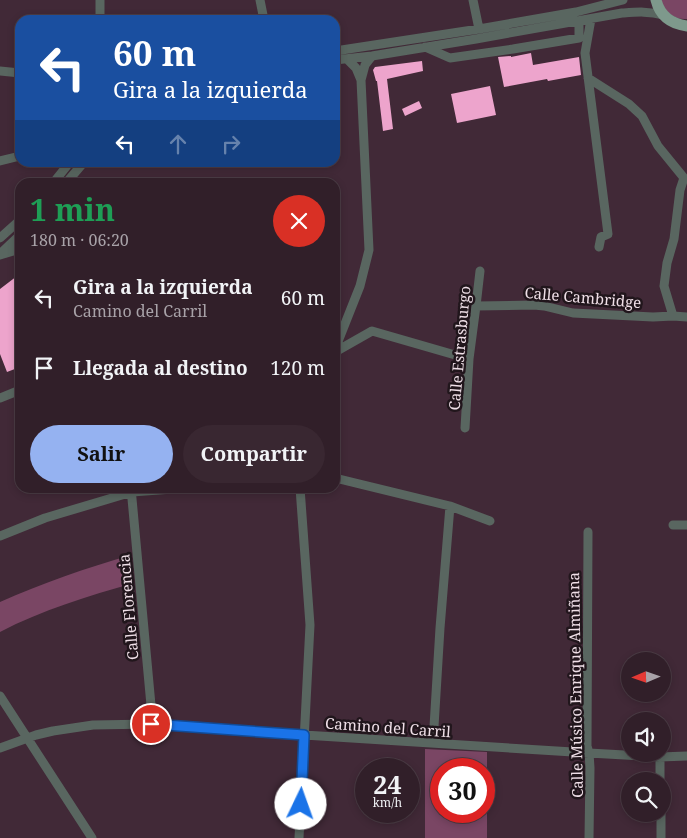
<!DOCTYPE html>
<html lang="es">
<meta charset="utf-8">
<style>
:root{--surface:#311f29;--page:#392731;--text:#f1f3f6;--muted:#a8a2a8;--line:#4c3d46;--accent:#95b2f1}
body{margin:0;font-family:"Noto Serif",serif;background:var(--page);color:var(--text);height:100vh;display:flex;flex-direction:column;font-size:19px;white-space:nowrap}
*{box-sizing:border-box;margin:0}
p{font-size:16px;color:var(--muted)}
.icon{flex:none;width:28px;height:28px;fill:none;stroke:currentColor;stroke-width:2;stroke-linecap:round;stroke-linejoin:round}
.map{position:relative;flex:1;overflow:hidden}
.sheet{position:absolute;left:15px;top:178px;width:325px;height:315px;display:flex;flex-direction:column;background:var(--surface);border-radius:15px;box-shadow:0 2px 8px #0003,0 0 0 1px var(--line)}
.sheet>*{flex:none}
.hud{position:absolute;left:15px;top:15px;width:325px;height:152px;border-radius:15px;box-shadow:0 2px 8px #0003,0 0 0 1px var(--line);background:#1a4fa0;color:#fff;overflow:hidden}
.needle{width:32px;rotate:268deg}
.fabs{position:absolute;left:621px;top:652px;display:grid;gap:10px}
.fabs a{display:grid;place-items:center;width:50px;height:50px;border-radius:50%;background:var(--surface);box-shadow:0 2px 8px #0003,0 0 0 1px var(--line);font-size:25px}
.speed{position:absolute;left:355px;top:758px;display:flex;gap:10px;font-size:25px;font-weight:700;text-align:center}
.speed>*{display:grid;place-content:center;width:65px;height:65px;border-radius:50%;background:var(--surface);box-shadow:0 2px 8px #0003,0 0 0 1px var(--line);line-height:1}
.speed small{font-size:12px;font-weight:400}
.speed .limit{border:8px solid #d22;background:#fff;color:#111}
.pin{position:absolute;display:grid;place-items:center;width:42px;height:42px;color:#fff;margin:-21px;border:2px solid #fff;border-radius:50%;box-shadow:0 1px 5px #0007}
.me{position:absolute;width:55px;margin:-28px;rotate:3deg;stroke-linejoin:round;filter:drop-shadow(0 0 4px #0008)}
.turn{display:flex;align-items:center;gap:18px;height:105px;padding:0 15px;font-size:22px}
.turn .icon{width:65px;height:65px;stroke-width:2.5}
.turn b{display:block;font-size:35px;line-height:42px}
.lanes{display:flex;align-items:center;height:48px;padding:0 15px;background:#0003;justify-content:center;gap:25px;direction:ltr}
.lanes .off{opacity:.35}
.round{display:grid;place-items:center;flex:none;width:52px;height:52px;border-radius:26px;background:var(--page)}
.overview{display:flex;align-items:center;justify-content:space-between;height:85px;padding:0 15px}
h1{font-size:30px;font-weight:700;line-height:38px;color:#1e9e55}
.primary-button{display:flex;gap:10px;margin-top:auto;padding:10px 15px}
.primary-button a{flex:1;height:58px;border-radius:30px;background:var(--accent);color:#111;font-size:20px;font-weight:700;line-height:58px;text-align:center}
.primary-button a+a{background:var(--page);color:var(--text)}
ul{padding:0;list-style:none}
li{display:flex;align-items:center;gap:15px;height:70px;padding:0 15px}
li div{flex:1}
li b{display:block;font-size:19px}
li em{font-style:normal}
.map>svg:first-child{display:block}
</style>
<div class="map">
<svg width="687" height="838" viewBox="0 0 687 838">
<rect width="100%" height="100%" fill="#412937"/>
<path fill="#7a4664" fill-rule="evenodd" d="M661 0H687V19C674 20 665 12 661 0Z
M131 555 134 583C88 596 42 610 0 632V602C43 583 86 568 131 555Z
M425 749 487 752V838H425ZM441 769H484V811H441Z"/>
<path fill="#eda4cc" d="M531 53 533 65 579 57 581 75 548 81 547 79 504 87 498 57 511 56V57Z
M422 61 423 71 387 79 393 129 383 131 377 81H376L373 70 375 67Z
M490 86 496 115 457 123 451 94Z
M419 101 422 108 405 116 402 109Z
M17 276 20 283V367L7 372 0 354V289Z"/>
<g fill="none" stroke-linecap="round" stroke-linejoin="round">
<path stroke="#596660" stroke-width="9" d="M260 0 264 20
M473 0 479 29
M591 19 585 53 608 234 601 237 599 247
M100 20V0
M425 47 450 58 513 49 579 38V22
M335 51 479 29 576 12 623 0
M347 59 356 68 361 80
M335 60 372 56 476 39 622 13C637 12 649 11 663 15
M0 71 20 73
M588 78 629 104 642 116 658 146 684 178 680 190 674 239 667 263 664 286 673 316
M0 161 20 156
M54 182 70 162
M67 182 84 162
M0 238 20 220
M0 254 20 235
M0 255 20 249
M476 306 534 305 544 306 573 313 653 317 673 316 687 317
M335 349 360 286 369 250 361 80 365 65 372 56
M335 352 372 331 469 359
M0 398 20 390
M465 428 469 359 476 306 480 271
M335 478 450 506 490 521
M131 488 152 716 151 724
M673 525H687
M588 532 587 746 589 753 590 768 589 838
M0 536 45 518 132 492 186 488
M0 696 92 838
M433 743 440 628 450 506
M0 748 36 735 53 731 93 725 151 724 304 735 589 753 660 757 687 756
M660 757V781
M299 838 310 625 300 488
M661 838V814"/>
<path stroke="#7e998c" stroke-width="11" d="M656 0C660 16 671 24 687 26"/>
</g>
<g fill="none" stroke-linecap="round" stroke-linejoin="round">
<g stroke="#114b97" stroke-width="12">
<path id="route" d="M151 724 304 735 301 804"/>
</g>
<use href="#route" stroke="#1a73e8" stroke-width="9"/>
</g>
<g text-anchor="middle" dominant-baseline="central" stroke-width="5" stroke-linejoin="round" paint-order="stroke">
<g font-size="15" fill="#efdfe7" stroke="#21161c">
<text transform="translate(583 297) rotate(5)">Calle Cambridge</text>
<text transform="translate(459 348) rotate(-85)">Calle Estrasburgo</text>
<text transform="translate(128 607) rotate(-95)">Calle Florencia</text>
<text transform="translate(575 685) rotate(-91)">Calle Músico Enrique Almiñana</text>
<text transform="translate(388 727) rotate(4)">Camino del Carril</text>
</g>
</g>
</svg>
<div class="fabs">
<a><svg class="needle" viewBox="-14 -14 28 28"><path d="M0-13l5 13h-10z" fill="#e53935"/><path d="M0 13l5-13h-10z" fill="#a8a2a8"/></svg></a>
<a><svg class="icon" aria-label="sound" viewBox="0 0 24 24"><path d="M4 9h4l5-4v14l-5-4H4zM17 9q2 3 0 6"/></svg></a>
<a><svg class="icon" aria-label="search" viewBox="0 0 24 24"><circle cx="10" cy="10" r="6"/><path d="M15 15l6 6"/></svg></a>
</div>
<div class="speed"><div>24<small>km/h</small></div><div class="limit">30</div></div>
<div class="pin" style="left:151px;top:724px;background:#d93025"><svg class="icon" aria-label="arrive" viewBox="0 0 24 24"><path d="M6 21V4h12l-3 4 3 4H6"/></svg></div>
<svg class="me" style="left:301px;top:804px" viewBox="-20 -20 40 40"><circle r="19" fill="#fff"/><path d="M0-13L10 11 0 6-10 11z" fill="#1a73e8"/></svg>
<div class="hud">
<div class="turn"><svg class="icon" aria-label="left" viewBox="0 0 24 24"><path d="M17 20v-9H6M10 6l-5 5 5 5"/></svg><div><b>60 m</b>Gira a la izquierda</div></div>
<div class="lanes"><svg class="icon" aria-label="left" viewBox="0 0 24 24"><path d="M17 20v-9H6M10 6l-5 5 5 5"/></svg><svg class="icon off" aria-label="ahead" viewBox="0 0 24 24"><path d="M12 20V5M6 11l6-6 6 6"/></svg><svg class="icon off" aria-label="right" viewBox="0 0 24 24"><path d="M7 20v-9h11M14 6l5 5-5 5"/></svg></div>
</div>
<section class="sheet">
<div class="overview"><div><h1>1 min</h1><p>180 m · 06:20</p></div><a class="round" style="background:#d93025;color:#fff"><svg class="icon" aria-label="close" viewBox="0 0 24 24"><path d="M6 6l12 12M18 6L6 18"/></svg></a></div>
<ul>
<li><svg class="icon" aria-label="left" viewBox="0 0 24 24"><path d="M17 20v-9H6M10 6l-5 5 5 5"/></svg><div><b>Gira a la izquierda</b><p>Camino del Carril</p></div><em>60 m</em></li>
<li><svg class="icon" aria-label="arrive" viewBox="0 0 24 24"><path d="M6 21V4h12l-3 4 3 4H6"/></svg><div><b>Llegada al destino</b></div><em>120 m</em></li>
</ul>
<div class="primary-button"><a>Salir</a><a>Compartir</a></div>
</section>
</div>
